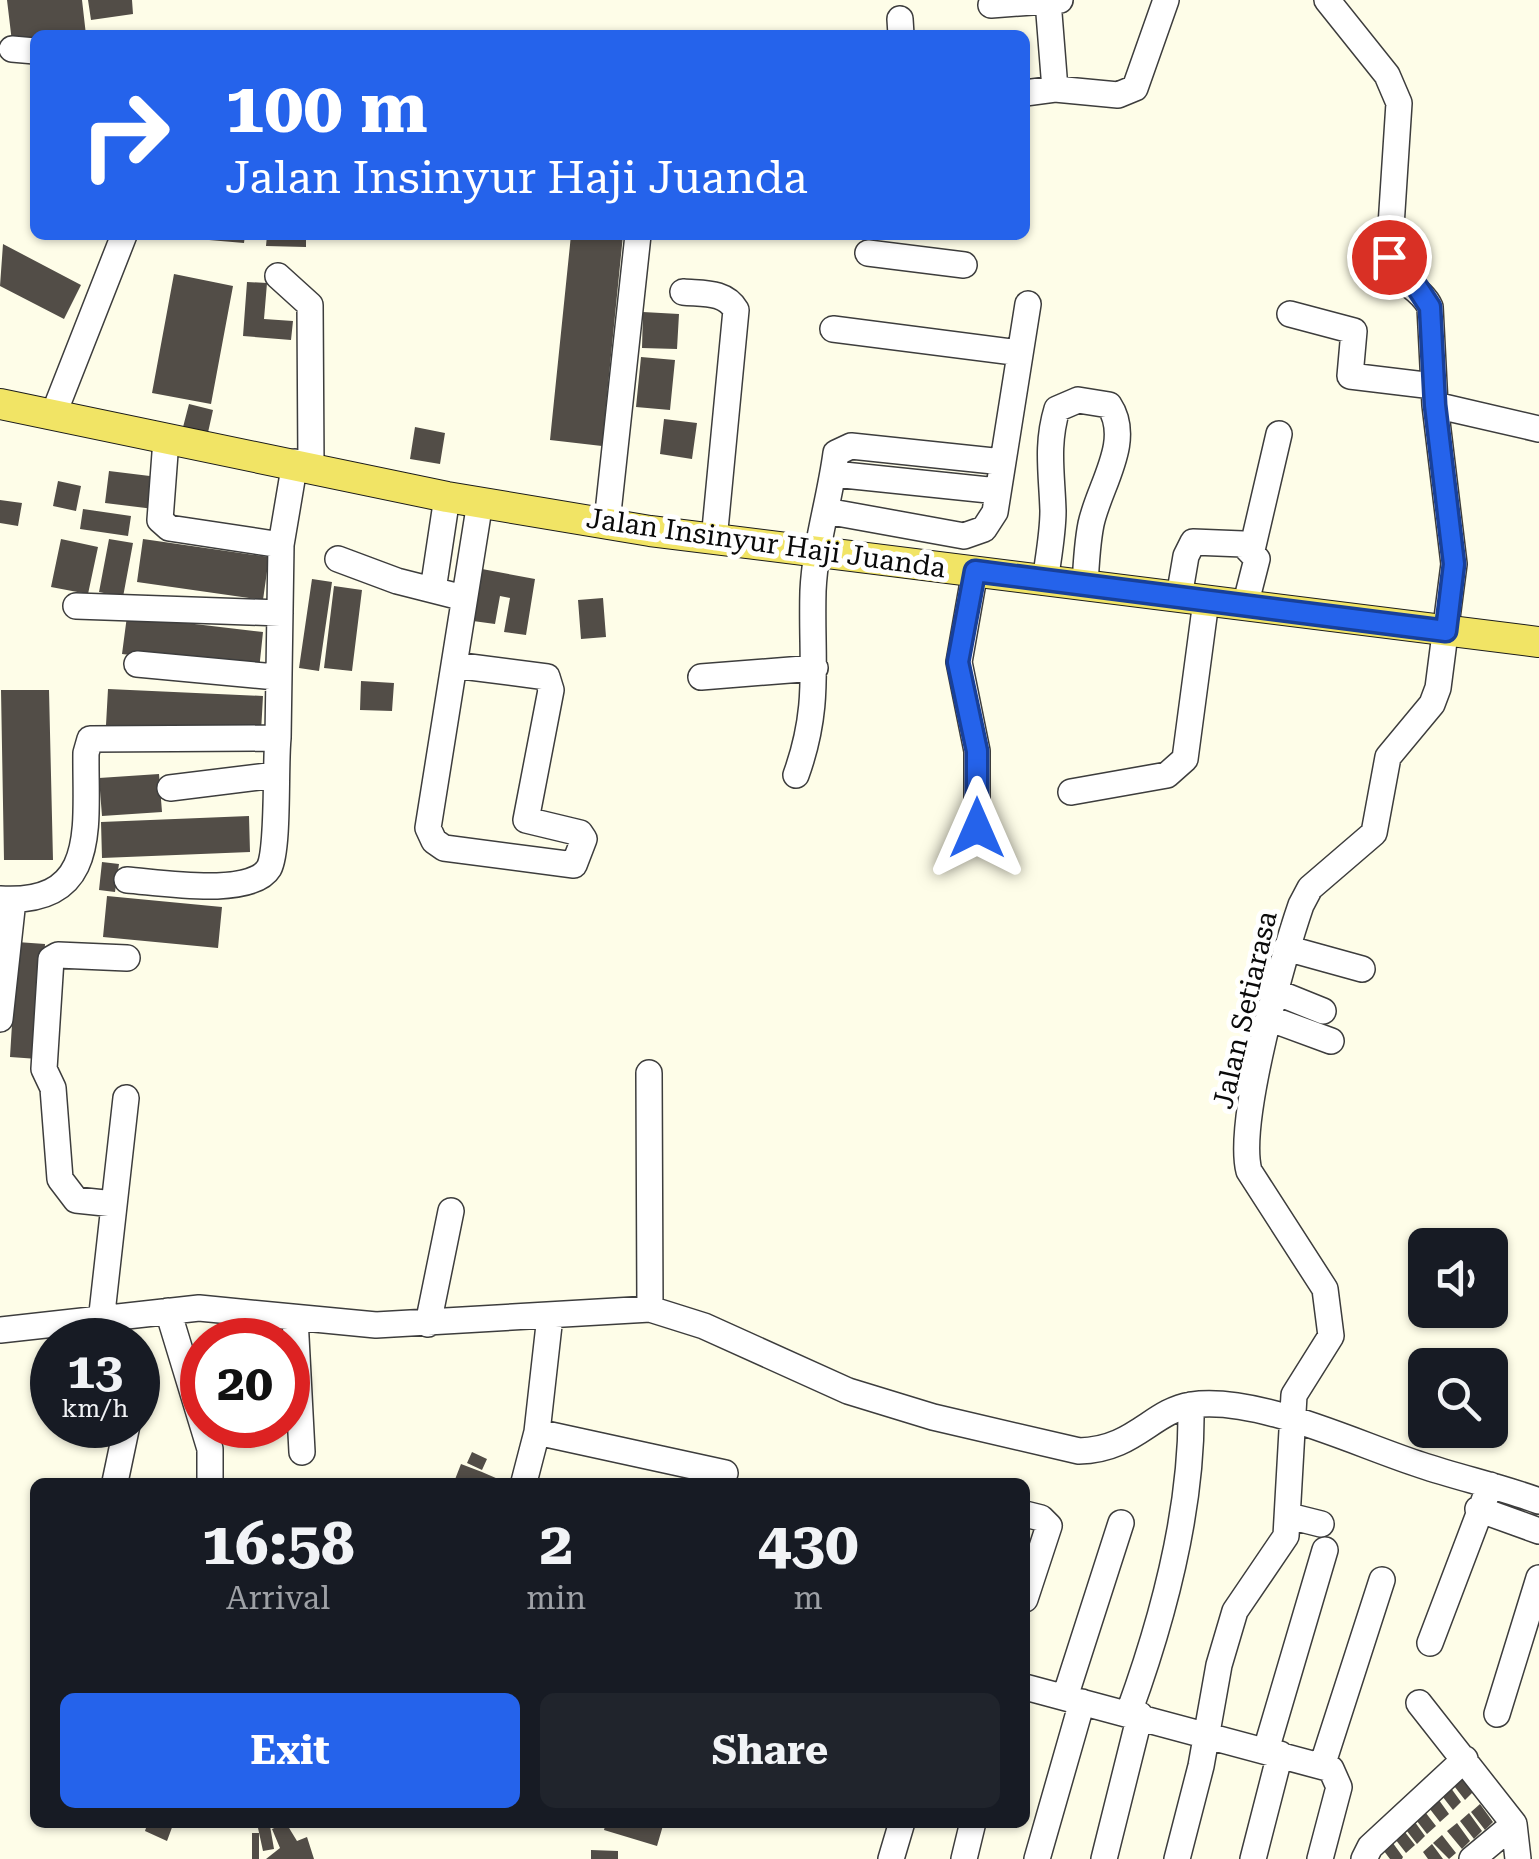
<!DOCTYPE html>
<style>
:root{--surface:#171b24;--page:#20242c;--text:#f1f3f6;--muted:#9ea1a6;--accent:#2563eb}
body{margin:0;font-family:"Roboto Serif",serif;background:var(--page);color:var(--text);height:100vh;display:flex;flex-direction:column;font-size:38px;white-space:nowrap}
*{box-sizing:border-box;margin:0}
p{font-size:32px;color:var(--muted)}
.icon{flex:none;width:55px;height:55px;fill:none;stroke:currentColor;stroke-width:2;stroke-linecap:round;stroke-linejoin:round}
.map{position:relative;flex:1;overflow:hidden}
.panel{position:absolute;left:30px;top:1478px;width:1000px;height:350px;display:flex;flex-direction:column;background:var(--surface);border-radius:15px;box-shadow:0 2px 8px #0004}
.panel>*{flex:none}
.top-card{position:absolute;left:30px;top:30px;width:1000px;height:210px;border-radius:15px;box-shadow:0 2px 8px #0004;background:#2563eb;color:#fff;overflow:hidden}
.tools{position:absolute;left:1408px;top:1228px;display:grid;gap:20px}
.tools a{display:grid;place-items:center;width:100px;height:100px;border-radius:15px;background:var(--surface);box-shadow:0 2px 8px #0004;font-size:50px}
.speed{position:absolute;left:30px;top:1318px;display:flex;gap:20px;font-size:50px;font-weight:700;text-align:center}
.speed>*{display:grid;place-content:center;width:130px;height:130px;border-radius:50%;background:var(--surface);box-shadow:0 2px 8px #0004;line-height:1}
.speed small{font-size:25px;font-weight:400}
.speed .limit{border:15px solid #d22;background:#fff;color:#111}
.pin{position:absolute;display:grid;place-items:center;width:85px;height:85px;color:#fff;margin:-42px;border:5px solid #fff;border-radius:50%;box-shadow:0 2px 10px #0007}
.me{position:absolute;width:110px;margin:-55px;rotate:0deg;stroke-linejoin:round;filter:drop-shadow(0 0 8px #0008)}
.turn{display:flex;align-items:center;gap:35px;height:210px;padding:0 30px;font-size:45px}
.turn .icon{width:130px;height:130px;stroke-width:2.5}
.turn b{display:block;font-size:70px;line-height:85px}
.eta{display:flex;justify-content:space-evenly;align-items:center;height:170px;text-align:center}
.eta b{font-size:60px;font-weight:700;line-height:70px}
.action{display:flex;gap:20px;margin-top:auto;padding:20px 30px}
.action a{flex:1;height:115px;border-radius:15px;background:var(--accent);color:#fff;font-size:40px;font-weight:700;line-height:115px;text-align:center}
.action a+a{background:var(--page);color:var(--text)}
.map>svg:first-child{display:block}
</style>
<div class="map">
<svg width="1539" height="1859" viewBox="0 0 1539 1859">
<rect width="100%" height="100%" fill="#fefde8"/>
<path fill="#524d47" d="M7 0H82L86 35H35V40L12 42Z
M88 0H132L133 14 91 20Z
M209 235H245L244 243 209 240Z
M267 235H306V247L266 246Z
M571 235H623L602 446 550 440Z
M3 244 81 285 64 319 0 286Z
M174 274 233 286 211 404 152 393Z
M247 282 267 283 264 319 293 321 291 340 243 336Z
M643 312 679 314 677 349 642 348Z
M641 357 675 360 670 410 636 407Z
M189 404 213 410 207 437 182 431Z
M664 419 697 423 692 459 660 454Z
M415 427 445 433 440 464 410 459Z
M109 471 158 477 154 509 105 503Z
M58 481 81 486 76 511 53 506Z
M0 500 22 503 18 526 0 523Z
M83 509 131 516 128 536 80 529Z
M61 539 98 547 88 594 51 587Z
M109 539 133 543 123 597 99 592Z
M143 539 269 557 263 600 137 582Z
M482 569 535 579 526 635 504 632 510 598 500 596 495 624 473 621Z
M312 579 332 582 319 671 299 668Z
M334 586 362 590 352 671 324 668Z
M603 598 606 637 581 639 578 600Z
M127 616 263 632 259 670 122 654Z
M361 681 394 683 392 711 360 710Z
M108 689 263 696 261 732 106 725Z
M1 690H49L53 860H4Z
M159 774 162 812 102 816 99 778Z
M249 816 250 852 102 858 101 822Z
M102 862 119 864 115 892 99 890Z
M107 896 222 907 218 948 103 937Z
M17 942 45 944 38 1059 10 1057Z
M472 1452 487 1459 482 1470 467 1463Z
M461 1464 482 1472 505 1482H454Z
M1460 1774 1473 1792 1465 1800 1451 1782Z
M1448 1784 1461 1802 1453 1810 1439 1792Z
M1436 1796 1449 1814 1440 1822 1426 1804Z
M1480 1804 1493 1822 1485 1830 1471 1812Z
M1422 1808 1436 1826 1427 1834 1413 1816Z
M1469 1813 1482 1831 1474 1839 1460 1821Z
M1412 1818 1425 1836 1417 1844 1403 1826Z
M148 1822H174L167 1841 145 1831Z
M606 1822H664L657 1846 604 1830Z
M286 1823 297 1841 307 1837 314 1859H266L280 1848 272 1829Z
M1457 1823 1470 1841 1462 1849 1447 1831Z
M270 1826 274 1849 263 1851 258 1828Z
M1401 1827 1415 1845 1406 1853 1392 1835Z
M252 1833H259V1859H252Z
M1442 1835 1456 1853 1449 1859 1433 1843Z
M1390 1839 1403 1857 1402 1859H1390L1381 1847Z
M1432 1844 1443 1859H1428L1423 1852Z
M591 1850 618 1851V1859H591Z"/>
<g fill="none" stroke-linecap="round" stroke-linejoin="round">
<g stroke="#3d3d3d" stroke-width="28">
<path id="minor" d="M991 5 1060 0
M900 19 901 35
M12 49 35 51
M1055 89 1118 95 1135 88 1166 0
M1025 93 1055 89 1048 1
M868 253 964 265
M278 276 310 305 311 466
M683 292C703 294 725 291 736 310L714 540
M1290 314 1354 331 1350 376 1433 386
M833 329 1020 353
M1435 405 1539 429
M54 413 124 235
M166 440 160 520 169 528 281 545
M834 474 998 491
M826 511 964 536 984 529 995 512 1028 304
M607 522 638 235
M1252 550 1279 434
M338 559 397 581 464 598
M975 571 959 662 977 751V829
M1045 582C1048 559 1053 534 1053 511 1052 475 1046 445 1057 409L1078 400 1109 405C1133 441 1099 486 1091 524 1087 544 1086 565 1085 586
M433 590 447 497
M1179 597 1186 556 1193 542 1243 544 1257 559 1245 606
M76 606 280 613
M137 664 276 677
M454 665 547 677 551 690 526 820 580 833 584 839 574 865 444 848 434 841 428 828 480 502
M701 677 815 668
M796 775C821 706 811 662 813 591 815 545 830 499 836 453L851 446 1003 462
M170 788 276 775
M1071 792 1167 775 1185 759 1206 601
M127 880C158 882 251 898 269 868 279 849 275 765 278 738
M0 899C100 905 85 826 86 753L90 739 278 738 281 545 295 462
M1286 948 1362 969
M1276 992 1323 1011
M0 1019 13 900
M1271 1019 1331 1041
M649 1073 650 1309
M114 1204 76 1200 60 1179 53 1088 44 1069 51 959 58 955 127 958
M168 1311 210 1449V1482
M295 1318 302 1452
M101 1322 126 1098
M428 1324 451 1211
M0 1330 199 1308 376 1325 650 1309 704 1326 848 1391 933 1417 1079 1451C1134 1450 1152 1411 1191 1405 1257 1395 1358 1445 1421 1465 1460 1478 1501 1487 1539 1501
M537 1432 725 1473
M115 1482 127 1425
M524 1482 537 1432 550 1316
M1478 1509 1539 1531
M1025 1514 1041 1518 1049 1526 1025 1599
M1289 1516 1321 1524
M1430 1643 1490 1485
M1025 1687 1331 1769 1339 1787 1320 1859
M1065 1697 1121 1523
M1419 1703 1514 1824 1472 1859
M1129 1712C1164 1616 1193 1509 1191 1405
M1497 1714 1539 1578
M1266 1750 1325 1550
M1322 1766 1382 1580
M1514 1824 1518 1859
M891 1859 902 1822
M964 1859 973 1822
M1037 1859 1082 1702
M1104 1859 1140 1715
M1177 1859 1201 1766 1219 1665 1235 1611 1286 1536 1294 1395 1331 1336 1325 1289 1249 1171C1236 1122 1283 957 1301 905L1310 888 1374 833 1388 757 1432 704 1438 688 1454 564 1435 405 1430 307C1420 285 1392 281 1389 257L1399 103 1387 75 1327 0
M1253 1859 1280 1754
M1364 1859 1370 1847 1465 1759"/>
</g>
<g stroke="#1b1b1b" stroke-width="32">
<path id="major" d="M0 404 447 497 650 531 1539 642"/>
</g>
<use href="#minor" stroke="#fff" stroke-width="25"/>
<use href="#major" stroke="#f1e465" stroke-width="30"/>
</g>
<g fill="none" stroke-linecap="round" stroke-linejoin="round">
<g stroke="#184099" stroke-width="25">
<path id="route" d="M977 828V751L958 662 975 571 1446 631 1454 564 1435 405 1430 307 1417 287 1398 276 1389 257"/>
</g>
<use href="#route" stroke="#2563eb" stroke-width="18"/>
</g>
<g text-anchor="middle" dominant-baseline="central" stroke-width="10" stroke-linejoin="round" paint-order="stroke">
<g font-size="28" fill="#0a0a0a" stroke="#fff">
<text transform="translate(766 543) rotate(8)">Jalan Insinyur Haji Juanda</text>
<text transform="translate(1245 1010) rotate(-77)">Jalan Setiarasa</text>
</g>
</g>
</svg>
<div class="tools">
<a><svg class="icon" aria-label="sound" viewBox="0 0 24 24"><path d="M4 9h4l5-4v14l-5-4H4zM17 9q2 3 0 6"/></svg></a>
<a><svg class="icon" aria-label="search" viewBox="0 0 24 24"><circle cx="10" cy="10" r="6"/><path d="M15 15l6 6"/></svg></a>
</div>
<div class="speed"><div>13<small>km/h</small></div><div class="limit">20</div></div>
<div class="pin" style="left:1389px;top:257px;background:#d93025"><svg class="icon" aria-label="arrive" viewBox="0 0 24 24"><path d="M6 21V4h12l-3 4 3 4H6"/></svg></div>
<svg class="me" style="left:977px;top:828px" viewBox="-20 -20 40 40"><path d="M0-17L14 15 0 8-14 15z" fill="#2563eb" stroke="#fff" stroke-width="4"/></svg>
<div class="top-card">
<div class="turn"><svg class="icon" aria-label="right" viewBox="0 0 24 24"><path d="M7 20v-9h11M14 6l5 5-5 5"/></svg><div><b>100 m</b>Jalan Insinyur Haji Juanda</div></div>
</div>
<section class="panel">
<div class="eta">
<div><b>16:58</b><p>Arrival</p></div>
<div><b>2</b><p>min</p></div>
<div><b>430</b><p>m</p></div>
</div>
<div class="action"><a>Exit</a><a>Share</a></div>
</section>
</div>
